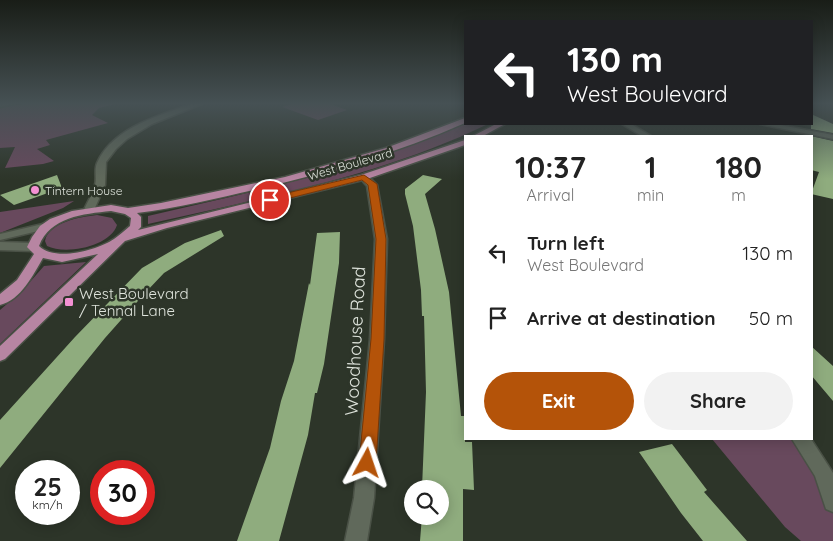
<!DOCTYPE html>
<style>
:root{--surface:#fff;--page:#f2f2f2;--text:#222;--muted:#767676;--accent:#b45309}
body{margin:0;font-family:Quicksand,sans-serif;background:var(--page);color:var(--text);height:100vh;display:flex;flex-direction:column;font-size:19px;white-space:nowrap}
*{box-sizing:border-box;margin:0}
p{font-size:16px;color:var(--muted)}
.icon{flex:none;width:28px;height:28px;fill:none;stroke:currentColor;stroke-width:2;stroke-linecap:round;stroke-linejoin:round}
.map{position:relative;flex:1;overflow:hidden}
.panel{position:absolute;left:464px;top:135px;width:349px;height:305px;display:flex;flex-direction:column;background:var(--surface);border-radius:0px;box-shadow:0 2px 12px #0003}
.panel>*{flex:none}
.top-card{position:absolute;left:464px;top:20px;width:349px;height:105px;border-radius:0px;box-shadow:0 2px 12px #0003;background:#202124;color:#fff;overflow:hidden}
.buttons{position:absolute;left:404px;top:480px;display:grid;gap:10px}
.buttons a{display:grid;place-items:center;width:45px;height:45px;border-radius:50%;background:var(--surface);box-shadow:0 2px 12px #0003;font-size:25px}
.speed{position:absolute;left:15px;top:460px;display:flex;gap:10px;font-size:25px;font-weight:700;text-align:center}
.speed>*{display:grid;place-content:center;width:65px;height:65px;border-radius:50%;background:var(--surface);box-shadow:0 2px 12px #0003;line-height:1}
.speed small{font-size:12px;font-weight:400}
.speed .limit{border:8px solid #d22;background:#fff;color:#111}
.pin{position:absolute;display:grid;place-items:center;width:42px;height:42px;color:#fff;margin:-21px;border:2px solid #fff;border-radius:50%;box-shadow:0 1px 5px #0007}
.me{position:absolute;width:55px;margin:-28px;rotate:5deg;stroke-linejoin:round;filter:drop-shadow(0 0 4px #0008)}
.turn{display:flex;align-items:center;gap:18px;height:105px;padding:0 20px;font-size:22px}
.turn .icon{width:65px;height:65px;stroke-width:2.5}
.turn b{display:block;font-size:35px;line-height:42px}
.eta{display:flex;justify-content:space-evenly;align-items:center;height:85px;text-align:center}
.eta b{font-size:30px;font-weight:700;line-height:35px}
.cta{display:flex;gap:10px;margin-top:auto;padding:10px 20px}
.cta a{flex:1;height:58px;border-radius:30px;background:var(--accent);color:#fff;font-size:20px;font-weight:700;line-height:58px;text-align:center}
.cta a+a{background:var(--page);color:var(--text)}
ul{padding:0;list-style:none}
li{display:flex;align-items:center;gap:15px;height:65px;padding:0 20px}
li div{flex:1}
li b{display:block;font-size:19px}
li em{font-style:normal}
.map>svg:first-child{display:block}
</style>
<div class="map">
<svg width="833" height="541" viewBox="0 0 833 541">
<rect width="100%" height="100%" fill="#2d3529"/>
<path fill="#68495d" d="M33 103H120L99 108 92 115 108 123 46 140 50 145 37 149 54 161 43 164 5 168 15 147 0 148V107Z
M294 103H328L347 110 318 120 282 107Z
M465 123 488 124C381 176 263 198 148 224V216C230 197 314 179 394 151 418 142 442 134 465 123Z
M74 201 63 208 0 233V212Z
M97 215 112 218 117 225C110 247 65 255 47 246L45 241C49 222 80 217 97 215Z
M86 262 0 344V310L22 291 44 266Z
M712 439H801L823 472 833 502V541H801L785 527Z"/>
<path fill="#8fac7e" d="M811 114 833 124V133L811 129Z
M811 136 833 141V199L811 194 819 172 811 170Z
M57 175 62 188 14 205 0 195Z
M423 175 442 179 425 194 435 229 449 292 461 416H465V442H472L474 490 463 489V541H420L422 516H440V489L422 488 426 392 424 316H422L421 290 413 226 405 194V189Z
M221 230 224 236 164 273 145 293 105 338 0 468V420L75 337 142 268 185 243Z
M340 232 339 263 324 364 317 393H315L308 435 279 541H237L270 448 281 401 294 361 309 283 310 285 317 233Z
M811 346 833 366V401L811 375Z
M672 444 707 490 704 492 747 541H703L681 513 639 452Z"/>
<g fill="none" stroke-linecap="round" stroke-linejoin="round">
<g stroke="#4a5146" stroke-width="3">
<path id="minor" d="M0 103H17L0 107Z
M194 103H204L152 124 127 139 116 149 106 162 105 185 94 210 89 213 85 212 84 210C87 202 93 194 95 185 97 178 94 170 97 163 113 127 161 115 194 103Z
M622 124H631L651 136H642Z
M760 124H775L833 135V139Z
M364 174 367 175 377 185 387 239 384 339 374 498 367 541H345L354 498 370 339 375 239 367 186 359 177Z
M47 223 53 226 51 228 0 240V234Z
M0 242 33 243 39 247 33 251 0 250Z
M792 439H811L833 473V512L826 509 815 476Z"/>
</g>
<g stroke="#4a5146" stroke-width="3">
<path id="major" d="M465 118V123C398 153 329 172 258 189 218 198 178 208 137 213L141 217V227L138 230 361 175 465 140V145L367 179 167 228 125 241 5 359 0 361V346L98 254 62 262 43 258C33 275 21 300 0 305V294L17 280 34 254 27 247 32 237 40 226 50 219 72 211 111 205 128 208 161 203 285 177 386 148ZM111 211 125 214 131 218 130 226C125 230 120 235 114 239 98 250 55 262 39 246 50 217 83 214 111 211Z
M496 124H505L483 136H473Z"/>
</g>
<use href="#minor" fill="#60695b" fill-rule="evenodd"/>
<use href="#major" fill="#b785a2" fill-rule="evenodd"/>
</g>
<linearGradient id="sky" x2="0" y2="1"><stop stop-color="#191d17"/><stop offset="0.58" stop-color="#465154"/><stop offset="1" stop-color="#465154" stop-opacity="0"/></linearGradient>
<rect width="833" height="179" fill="url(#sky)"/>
<path fill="#b45309" stroke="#753606" d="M364 175 377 184 386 239 384 339 376 463 373 468 367 471 361 468 359 463 371 339 376 239 368 185 362 180 270 203 265 200 266 198Z"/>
<g fill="#f491d3" stroke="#2d3529" stroke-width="2">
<circle cx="35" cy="190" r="5"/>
<rect x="64" y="297" width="10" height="10" rx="2.5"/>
</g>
<g text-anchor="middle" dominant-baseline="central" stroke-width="5" stroke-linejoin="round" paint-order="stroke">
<g font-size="12" fill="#dfe4dc" stroke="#2d3529">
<text transform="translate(350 164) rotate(-16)">West Boulevard</text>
</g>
<g font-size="12" fill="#dfe4dc" stroke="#2d3529" text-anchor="start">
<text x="45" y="190">Tintern House</text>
</g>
<g font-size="15" fill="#dfe4dc" stroke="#2d3529" text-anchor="start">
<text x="79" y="293">West Boulevard<tspan x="79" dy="17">/ Tennal Lane</tspan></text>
</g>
<g font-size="18" fill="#dfe4dc" stroke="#2d3529">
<text transform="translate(355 341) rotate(-87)">Woodhouse Road</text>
</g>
</g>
</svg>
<div class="buttons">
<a><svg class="icon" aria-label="search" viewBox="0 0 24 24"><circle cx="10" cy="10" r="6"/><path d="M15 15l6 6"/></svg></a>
</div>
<div class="speed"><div>25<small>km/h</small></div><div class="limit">30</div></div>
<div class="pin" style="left:270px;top:200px;background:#d93025"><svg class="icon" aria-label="arrive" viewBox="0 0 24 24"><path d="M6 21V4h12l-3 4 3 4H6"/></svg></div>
<svg class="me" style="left:367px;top:463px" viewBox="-20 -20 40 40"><path d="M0-17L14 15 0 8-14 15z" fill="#b45309" stroke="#fff" stroke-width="4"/></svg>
<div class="top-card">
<div class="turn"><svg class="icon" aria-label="left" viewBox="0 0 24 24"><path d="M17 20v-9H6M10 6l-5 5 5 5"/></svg><div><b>130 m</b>West Boulevard</div></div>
</div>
<section class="panel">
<div class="eta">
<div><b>10:37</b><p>Arrival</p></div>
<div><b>1</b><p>min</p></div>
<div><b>180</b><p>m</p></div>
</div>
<ul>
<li><svg class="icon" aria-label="left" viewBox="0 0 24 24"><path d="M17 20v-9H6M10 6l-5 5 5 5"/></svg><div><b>Turn left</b><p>West Boulevard</p></div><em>130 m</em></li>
<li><svg class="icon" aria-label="arrive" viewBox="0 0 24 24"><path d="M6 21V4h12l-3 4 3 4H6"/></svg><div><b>Arrive at destination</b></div><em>50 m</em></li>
</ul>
<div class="cta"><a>Exit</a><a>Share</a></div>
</section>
</div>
